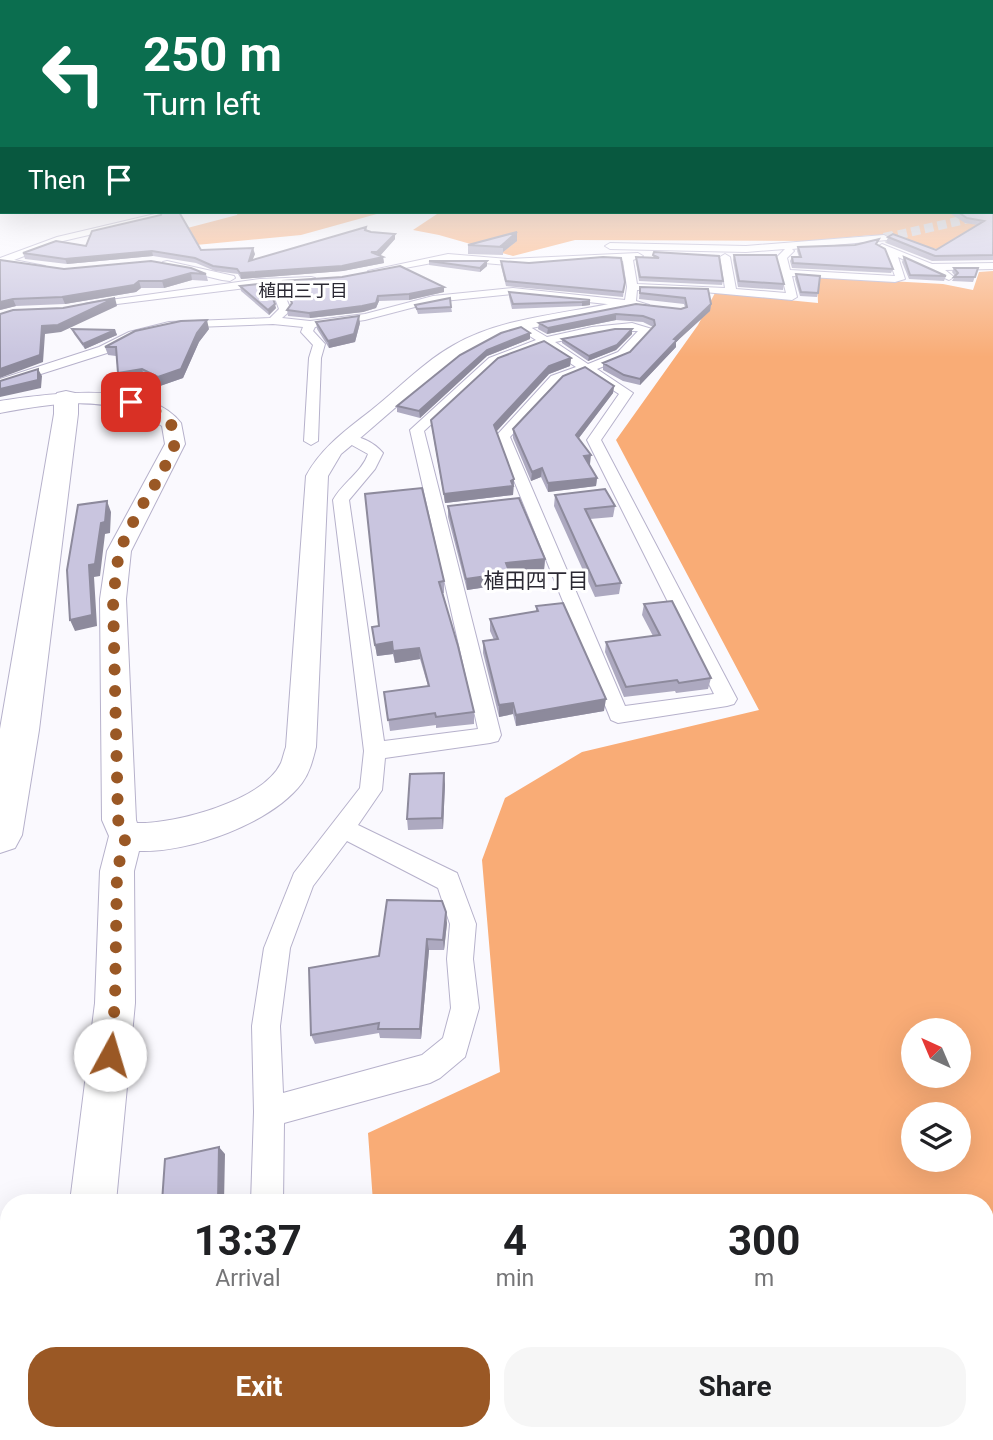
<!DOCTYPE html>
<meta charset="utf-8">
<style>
:root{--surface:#fff;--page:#f6f6f6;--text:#202124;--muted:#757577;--accent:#9a5825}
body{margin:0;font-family:Roboto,"Noto Sans JP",sans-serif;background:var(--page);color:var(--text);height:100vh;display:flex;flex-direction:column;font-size:26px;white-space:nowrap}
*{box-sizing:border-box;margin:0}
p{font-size:23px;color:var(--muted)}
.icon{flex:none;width:38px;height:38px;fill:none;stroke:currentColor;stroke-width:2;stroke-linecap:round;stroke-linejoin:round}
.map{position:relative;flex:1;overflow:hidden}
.panel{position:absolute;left:0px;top:1194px;width:994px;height:247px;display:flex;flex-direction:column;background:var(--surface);border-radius:28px 28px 0 0;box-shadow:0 7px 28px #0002}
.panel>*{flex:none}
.guide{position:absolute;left:0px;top:0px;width:994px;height:214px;box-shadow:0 7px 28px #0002;background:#0b6e4f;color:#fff;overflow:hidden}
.needle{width:46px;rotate:316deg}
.controls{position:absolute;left:901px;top:1018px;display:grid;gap:14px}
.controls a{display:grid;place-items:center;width:70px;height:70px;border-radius:50%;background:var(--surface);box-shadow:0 7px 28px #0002;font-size:35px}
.pin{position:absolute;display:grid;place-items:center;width:60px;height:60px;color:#fff;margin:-30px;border-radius:14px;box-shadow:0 4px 10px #0006}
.me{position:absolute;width:77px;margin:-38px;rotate:6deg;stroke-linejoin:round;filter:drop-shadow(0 0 5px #0008)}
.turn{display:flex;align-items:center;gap:24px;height:147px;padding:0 28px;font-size:32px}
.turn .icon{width:91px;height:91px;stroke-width:2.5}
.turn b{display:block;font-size:49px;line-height:60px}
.then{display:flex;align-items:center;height:66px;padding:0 28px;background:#0003;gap:14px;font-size:26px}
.eta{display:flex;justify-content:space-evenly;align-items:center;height:119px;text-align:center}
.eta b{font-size:42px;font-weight:700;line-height:49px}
.button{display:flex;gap:14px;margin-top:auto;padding:14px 28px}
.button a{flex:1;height:80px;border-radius:28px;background:var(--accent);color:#fff;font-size:28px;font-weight:700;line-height:80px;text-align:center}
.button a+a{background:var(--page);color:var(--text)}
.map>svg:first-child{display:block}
</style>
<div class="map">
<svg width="993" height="1440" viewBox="0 0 993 1440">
<rect width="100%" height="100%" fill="#faf9fe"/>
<path fill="#f9ac76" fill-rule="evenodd" d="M238 212H384L301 235 144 250 134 242 237 215Z
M440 212H992L993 255 955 253 872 235 809 241 575 240 513 256 439 235 413 230Z
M993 271V1440H391L390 1432H985V1202H373L368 1133 500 1072 482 860 505 798 582 752 759 710 616 440 698 325 715 293 818 303 817 277 943 284 973 290 979 272ZM914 1031H959V1076H914ZM914 1115H959V1160H914Z"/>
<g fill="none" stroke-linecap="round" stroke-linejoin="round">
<path stroke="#d1cfd5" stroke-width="9" stroke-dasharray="9 4.5" stroke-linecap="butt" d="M885 238 993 213"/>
<path stroke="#d1cfd5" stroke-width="10" stroke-dasharray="10 5" stroke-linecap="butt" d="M884 238 893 236"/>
<g stroke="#b6b1cb" stroke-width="2">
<path id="street" d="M159 213 162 214V218L63 241 14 260 45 266V270L0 264V258L57 237Z
M884 235 889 238 887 240 792 249 794 251 787 258 790 270 895 276 886 252 877 247 882 244 932 264 993 263V269L945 270 954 277 949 280 898 257 905 279 895 282 792 276 797 297 792 300 682 290H637L636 301 649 305 644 308 513 294 434 302 365 320 315 327 313 331 325 344 321 358 318 441 311 445 304 441 309 358 313 345 301 332 303 327 273 324 169 328 137 336 107 353 0 387V379L99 347 129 332 169 322 270 318 279 309 270 285 85 308V304L89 303 260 279 311 277 315 278V282L280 284 291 310 282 318 310 321 365 314 433 296 513 288 625 300 627 287 623 261 603 259 508 265 448 260 373 274 368 271 448 254 508 259 638 253 643 256 633 260 637 284 725 288 720 257 725 254 730 257 736 289 786 293 777 257 785 249 746 252 610 249 605 246 610 243 746 246Z
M167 261 234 276 235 278 230 281 222 280 163 266V262Z
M632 323 652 329 627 357 597 369 633 393 601 440 737 699 734 704 727 706 618 723 611 720 496 436 551 376 576 367 544 346 497 364 424 431 501 735 498 741 490 743 385 758 382 790 358 825 457 873 476 924 473 959 479 1008 465 1057 440 1078 430 1083 284 1123 283 1202H251L254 1112 252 1026 264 948 294 873 360 788 364 751 333 500C342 483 362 472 368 454L341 439 343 436C358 434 374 442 383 453L375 469 349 500 384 741 478 729 410 430 489 358 536 340 517 328V324H525L547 337 592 327ZM614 331H638L618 352 588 364 555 342ZM585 372 619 394 587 440 714 694 625 706 510 437 561 382ZM347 841 438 888 450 924 447 959 451 1008 443 1038 422 1055 283 1093 280 1026 290 948 313 886Z
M243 1432H281V1440H243Z"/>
</g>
<g stroke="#b6b1cb" stroke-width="2">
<path id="secondary" d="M630 299 635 301 638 304 635 307C592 322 543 321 500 337 446 357 387 417 341 454L328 476 316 747C313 759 310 772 302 783 272 823 189 853 139 851L134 871 135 1003 116 1202H70L95 1003 100 871 109 836 102 820 100 599 107 551 165 444 162 426C111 393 56 403 0 413V401C46 394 148 379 181 423L185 444 131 551 126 599 136 820 137 823C175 824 263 801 281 763 283 758 284 752 286 747L306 476C322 446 348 429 374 408 399 388 425 361 454 345 506 315 573 314 630 299Z
M33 1432H87L86 1440H32Z"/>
</g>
<g stroke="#b6b1cb" stroke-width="2">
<path id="highway" d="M66 391 75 393 78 398V414L39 730 22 835 15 848 0 853V729L54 414V398L57 393Z"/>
</g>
<use href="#street" fill="#fff" fill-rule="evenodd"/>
<use href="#secondary" fill="#fff" fill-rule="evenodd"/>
<use href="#highway" fill="#fff" fill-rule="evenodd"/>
</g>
<path fill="#ada9c0" d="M993 194V260L932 261 886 243 888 237 936 250 977 225 965 223 948 212H992Z
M366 227 367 231 395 239 380 256 383 257 384 263 343 271 241 279 238 274 215 271 196 263 153 256 67 264 25 259 23 253 86 246 201 250 255 254 252 260Z
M517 232V241L503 252V255L468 254V245Z
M877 244 893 269 891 273 792 268 790 261 792 257H799L797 251 798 247Z
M654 252 723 281 722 285 639 281 636 262V257L653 258Z
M734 255 784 284 783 290 738 287 733 260Z
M904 257 946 276 944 281 909 279 902 262Z
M0 260 64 269 206 274 208 281 192 280 164 288H141L136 292 65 304 16 306 0 310Z
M429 261H487V266L480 272 429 265Z
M501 261 625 282 623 297 506 286 501 266Z
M954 268H978L973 282 952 281 955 276 952 272Z
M796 274 818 293 817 297 800 296 795 279Z
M283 281 444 287V292L409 300 379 301 376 308 363 312 310 318 288 316 287 310 292 305 284 286Z
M240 286 276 308 269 315 241 291Z
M640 287 711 304 710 311 676 342V347L640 385 623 381 603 370V363L630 352 653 327 643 322 616 320 547 334 538 329 539 323 636 304 681 309 685 307 684 304 639 299Z
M509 292 590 300V305L582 306 512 309 509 297Z
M415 305 451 307 452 312 418 314Z
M316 322 360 323 355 342 329 348 317 329Z
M72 329 115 330 117 335 85 349 74 334Z
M209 329 199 342 183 378 160 386 145 379 121 382 118 373 116 356 108 355 105 347Z
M632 334 616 350 588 361 562 343V339Z
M530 339 487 356 420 418 397 412V406L460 355Z
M571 358 570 366 549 374 496 432 514 479 513 495 445 503 432 429 431 420Z
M614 386 613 393 579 438 590 464H589L597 478 596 486 548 492 541 477 531 481 513 438V429Z
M365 494 444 581V593H443L474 712V724L436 728V725L390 731 384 692 428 686 420 659 395 663 393 654 377 656 372 627 379 626Z
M555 495 615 506 613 517 590 519 621 583 619 594 595 597 554 506Z
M448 506 545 559 544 570 510 574 511 588 488 591 487 587 467 590 448 517Z
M644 604 711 678 708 689 676 693 675 691 624 697 605 652 606 642 653 636 642 615Z
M536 606 604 711 516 726 513 714 499 717 483 653V641L494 640 490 631V619L536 611Z
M445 784 443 829 408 830 407 819Z
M447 923 444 950H429L421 1039 380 1038 379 1033 315 1044 311 1035Z"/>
<path fill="#8d8a9c" d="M517 232V241L503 252V247L501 246Z
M395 234V239L378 258 377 252Z
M253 248 255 254 250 266 249 261Z
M152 251 153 256 67 264 65 259Z
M383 257 384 263 343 271 241 279 240 273Z
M487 261V266L480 272V268Z
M191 273 192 280 164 288 162 281Z
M139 281 141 288 136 292 65 304 62 297Z
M444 287V292L409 300V294Z
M378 296 379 301 376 308 363 312 310 318 309 313Z
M115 298 117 306 61 332 45 334 43 362 0 378V369L42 326Z
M13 299 16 306 0 310V302Z
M590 300V305L582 306V302Z
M275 304 276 308 269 315 268 310Z
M711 304 710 311 676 342V347L640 385V379L674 339Z
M616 314V320L547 334 548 328Z
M359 316 360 323 355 342 329 348 328 341Z
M207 320 209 329 199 342 183 378 160 386 158 377 197 333Z
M632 329V334L616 350 588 361 589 356Z
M115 330 117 335 85 349 83 344Z
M530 333V339L487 356 420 418 419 411 487 350Z
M571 358 570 366 549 374 494 434V425L549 366Z
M38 369 42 376 41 388 0 397V389Z
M142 369 145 379 121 382 118 373Z
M614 386 613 393 575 443 576 435Z
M591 455 590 464 584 465V456Z
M542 468 541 477 531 481 532 472Z
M597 478 596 486 548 492V483Z
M514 479 513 495 445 503 444 494Z
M107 501 111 512 110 533 105 534 100 576 94 577 97 626 75 631 70 620 89 565Z
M545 559 544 570 506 575V563Z
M486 576 487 587 467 590 466 579Z
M511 576V588L488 591V580Z
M392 642 393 654 377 656 375 645Z
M419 648 420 659 395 663 393 651Z
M606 699 604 711 516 726V715Z
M513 703V714L499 717V705Z
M444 773 445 784 443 829 442 818Z
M446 912 447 923 444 950 443 940Z
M427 939 429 950 421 1039 420 1029Z
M219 1147 225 1154 224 1202H218Z
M204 1432H212V1440H204Z"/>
<path fill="#c9c5df" stroke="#8d8a9c" stroke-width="2" d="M993 194V255L935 256 888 237 893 234 936 250 984 221 967 218 958 212H992Z
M162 212H179L201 250 253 248 249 261 366 227 365 230 371 232 395 234 377 252H371L383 257 342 266 240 273 237 269 213 266 195 258 152 251 65 259 23 253 56 241 86 246 92 231 161 215Z
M517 232 501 246 503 247 468 245Z
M879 239 876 244 885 249 893 269 793 263 792 257H801L798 247 855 245Z
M654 252 719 256 723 281 640 277 636 257 659 258 653 255Z
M734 255H776L784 284 739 281Z
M603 257 621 258 625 282 623 292 506 281 501 261 529 263Z
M904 257 946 276 910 275Z
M0 260 64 269 151 261 191 268 206 274 191 273 162 281H139L134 285 62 297 13 299 0 302Z
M429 261H487L480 268Z
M400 266 444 287 409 294 378 296 376 303 362 306 309 313 287 310 292 303 283 281 342 277Z
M954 268H978L975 277H954L958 273Z
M796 274 820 276 818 293 801 292Z
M267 283 275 304 268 310 240 286Z
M640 287 708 289 711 304 674 339 677 340 640 379 624 375 603 363 630 352 655 325 654 320 643 316 616 314 548 328 539 323 636 304 681 309 687 307 685 298 640 293Z
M509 292 590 300 582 302 513 304Z
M115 298 58 325 42 326 40 355 0 369V314L13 310 63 308Z
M450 298 451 307 417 309 415 305Z
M359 316 354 334 328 341 316 322Z
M207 320 197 333 181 369 158 377 142 369 118 373 116 347H105L135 331 181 321Z
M521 327 530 333 487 350 419 411 397 406 460 355 501 333Z
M72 329 115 330 83 344Z
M615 329H632L617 345 589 356 562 339Z
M544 341 571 358 549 366 494 425 514 479 511 481 513 486 444 494 431 420 498 358Z
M585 367 614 386 576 435 591 455 584 456 597 478 548 483 542 468 532 472 513 429 563 376Z
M38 369V380L0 389V381Z
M422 488 444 581 439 582 458 646 474 712 436 717 435 713 388 720 384 692 429 686 419 648 393 651 392 642 375 645 372 627 379 626 365 494Z
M605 489 615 506 585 509 621 583 596 586 555 495Z
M519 498 545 559 506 563 511 576 488 580 486 576 466 579 448 506Z
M107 501 105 522 101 523 95 564 89 565 92 615 70 620 67 570 78 505Z
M672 601 711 678 679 683 677 680 626 687 606 642 660 635 644 604Z
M563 603 606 699 516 715 513 703 499 705 483 641 498 639 490 619 538 611 536 606Z
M444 773 442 818 407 819 410 774Z
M387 900 442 901 446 912 443 940 427 939 420 1029H378L379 1023 311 1035 309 968 379 956Z
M219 1147 218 1202H162L165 1159Z
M111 1432H204V1440H110Z"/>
<linearGradient id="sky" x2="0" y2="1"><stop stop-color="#adb0b9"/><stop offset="0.44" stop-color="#fdfcff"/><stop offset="1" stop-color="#fdfcff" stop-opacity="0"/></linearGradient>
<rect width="993" height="357" fill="url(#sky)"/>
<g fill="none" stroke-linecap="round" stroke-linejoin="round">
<path stroke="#9a5825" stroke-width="12" stroke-dasharray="0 21.6" d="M110 1055 115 1003 117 871 126 836 118 820 113 599 119 551 138 512 162 473 175 444 171 423 154 410 131 402"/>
</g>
<g text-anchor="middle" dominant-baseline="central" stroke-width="6" stroke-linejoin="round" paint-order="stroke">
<g font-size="18" fill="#2b2933" stroke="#fff">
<text x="303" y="290">植田三丁目</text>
</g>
<g font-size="21" fill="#2b2933" stroke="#fff">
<text x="536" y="581">植田四丁目</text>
</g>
</g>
</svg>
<div class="controls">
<a><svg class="needle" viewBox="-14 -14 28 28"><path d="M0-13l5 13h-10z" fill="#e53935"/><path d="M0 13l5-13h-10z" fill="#757577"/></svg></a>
<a><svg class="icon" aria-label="layers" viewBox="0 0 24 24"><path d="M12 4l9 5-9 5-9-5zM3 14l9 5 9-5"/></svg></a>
</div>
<div class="pin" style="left:131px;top:402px;background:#d93025"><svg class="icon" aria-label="arrive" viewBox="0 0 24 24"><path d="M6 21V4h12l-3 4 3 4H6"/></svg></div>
<svg class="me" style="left:110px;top:1055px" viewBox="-20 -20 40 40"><circle r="19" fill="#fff"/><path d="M0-13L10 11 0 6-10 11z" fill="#9a5825"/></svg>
<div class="guide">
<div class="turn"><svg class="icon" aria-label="left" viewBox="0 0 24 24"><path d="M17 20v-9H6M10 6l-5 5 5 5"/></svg><div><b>250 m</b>Turn left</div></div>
<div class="then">Then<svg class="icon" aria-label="arrive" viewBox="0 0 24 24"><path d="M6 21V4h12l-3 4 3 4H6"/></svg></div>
</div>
<section class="panel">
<div class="eta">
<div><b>13:37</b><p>Arrival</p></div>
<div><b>4</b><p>min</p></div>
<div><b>300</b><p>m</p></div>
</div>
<div class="button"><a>Exit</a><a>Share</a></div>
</section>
</div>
